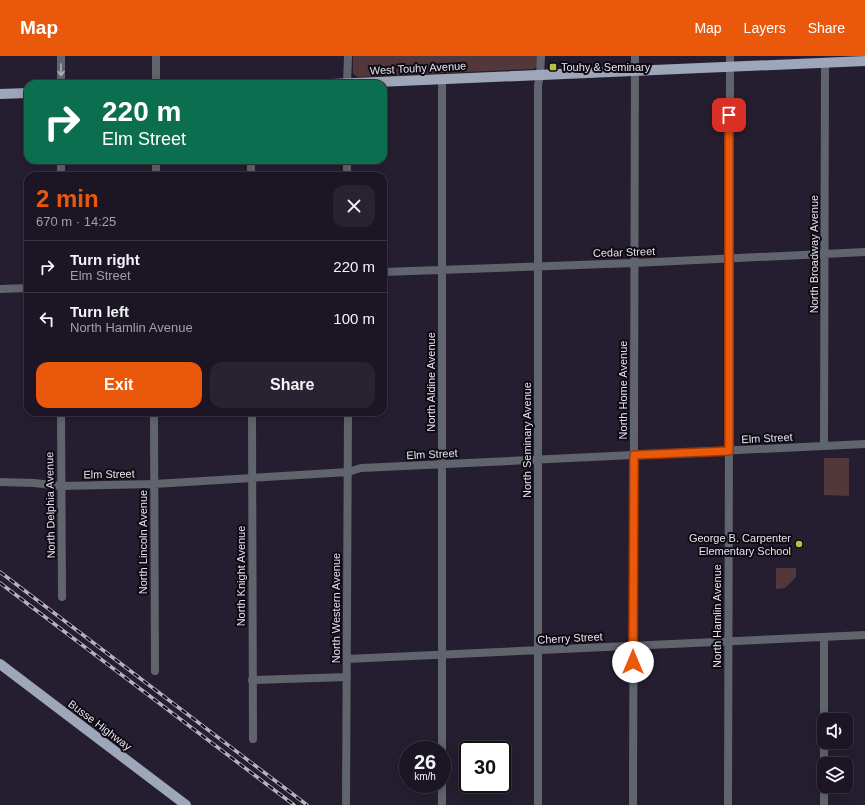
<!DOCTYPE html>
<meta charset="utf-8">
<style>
:root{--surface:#1c1624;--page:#292331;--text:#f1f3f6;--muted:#a09fa6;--line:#3a3541;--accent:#ea580c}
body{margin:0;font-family:Helvetica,sans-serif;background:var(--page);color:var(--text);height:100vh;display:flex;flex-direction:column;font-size:15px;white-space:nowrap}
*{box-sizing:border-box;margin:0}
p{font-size:13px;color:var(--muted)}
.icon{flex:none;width:22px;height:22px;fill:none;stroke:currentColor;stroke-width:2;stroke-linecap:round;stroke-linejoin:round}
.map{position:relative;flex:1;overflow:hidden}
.side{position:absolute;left:24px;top:116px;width:363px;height:244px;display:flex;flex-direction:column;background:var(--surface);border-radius:12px;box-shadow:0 2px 10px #0003,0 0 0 1px var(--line)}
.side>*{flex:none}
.banner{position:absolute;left:24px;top:24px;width:363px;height:84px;border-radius:12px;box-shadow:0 2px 10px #0003,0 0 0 1px var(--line);background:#0b6e4f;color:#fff;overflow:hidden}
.buttons{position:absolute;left:817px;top:657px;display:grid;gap:8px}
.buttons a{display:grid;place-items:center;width:36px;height:36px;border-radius:8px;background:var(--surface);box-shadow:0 2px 10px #0003,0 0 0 1px var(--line);font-size:20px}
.speed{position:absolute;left:399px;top:685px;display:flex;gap:8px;font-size:20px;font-weight:700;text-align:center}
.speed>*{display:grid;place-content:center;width:52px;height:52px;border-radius:50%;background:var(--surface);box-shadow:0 2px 10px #0003,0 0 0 1px var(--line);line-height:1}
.speed small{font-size:10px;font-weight:400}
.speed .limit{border:2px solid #111;border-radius:6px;background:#fff;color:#111}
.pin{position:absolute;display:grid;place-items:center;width:34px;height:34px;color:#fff;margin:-17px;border-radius:8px;box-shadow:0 2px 6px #0006}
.me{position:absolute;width:44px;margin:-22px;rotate:0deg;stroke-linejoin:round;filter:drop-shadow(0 0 3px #0008)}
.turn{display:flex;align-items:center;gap:14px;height:84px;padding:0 12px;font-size:18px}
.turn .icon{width:52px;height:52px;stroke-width:2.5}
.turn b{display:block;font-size:28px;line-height:34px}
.round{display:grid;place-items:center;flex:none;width:42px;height:42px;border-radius:12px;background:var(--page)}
.summary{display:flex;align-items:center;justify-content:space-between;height:68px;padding:0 12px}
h1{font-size:24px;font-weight:800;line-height:30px;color:var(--accent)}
.primary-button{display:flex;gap:8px;margin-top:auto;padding:8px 12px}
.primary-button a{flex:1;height:46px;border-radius:12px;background:var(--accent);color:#fff;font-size:16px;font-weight:800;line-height:46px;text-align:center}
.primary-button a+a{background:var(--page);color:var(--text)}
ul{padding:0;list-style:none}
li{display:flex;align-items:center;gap:12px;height:52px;padding:0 12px;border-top:1px solid var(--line)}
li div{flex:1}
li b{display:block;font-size:15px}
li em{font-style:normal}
header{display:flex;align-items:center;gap:24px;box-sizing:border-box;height:56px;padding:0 20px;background:var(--accent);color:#fff}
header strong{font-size:19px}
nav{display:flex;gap:22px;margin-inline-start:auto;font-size:14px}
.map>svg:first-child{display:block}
</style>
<header>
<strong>Map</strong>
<nav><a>Map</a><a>Layers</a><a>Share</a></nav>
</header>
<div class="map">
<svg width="865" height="749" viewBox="0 0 865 749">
<rect width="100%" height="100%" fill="#251e30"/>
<path fill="#52373b" d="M353 0H538V9L534 13H531L358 21 353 18Z
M824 402H849V440L824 439Z
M776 512H796V521L785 532 776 533Z"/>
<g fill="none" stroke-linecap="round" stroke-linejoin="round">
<path stroke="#60646d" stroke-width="8" d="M61 0V28
M156 0V28
M442 23V749
M347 28 348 0
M251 104V120
M61 120V104
M156 120V104
M347 120V104
M383 216 634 207 865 196
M0 233 28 232
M61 356 62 541
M154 356 155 615
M252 356 253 683
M824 390 825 7
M0 426 34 427 61 430 154 428 348 416 361 412 865 388
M824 581V749
M347 603 865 579
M252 624 347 621
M346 749 348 356
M538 749V29L540 19 541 0
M633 749 635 0
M728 749 730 0"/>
<path stroke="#9ea7b9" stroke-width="10" d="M331 28 865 5
M0 38 28 37
M0 608 186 749"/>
<g stroke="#b6b1bf" stroke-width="3.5">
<path id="rail" d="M0 516 307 749
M0 527 294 749"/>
</g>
<use href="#rail" stroke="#0d0a12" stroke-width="2" stroke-dasharray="6" stroke-linecap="butt"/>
</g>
<defs><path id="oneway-shaft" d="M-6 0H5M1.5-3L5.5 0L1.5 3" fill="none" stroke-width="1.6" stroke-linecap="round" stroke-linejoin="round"/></defs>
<use stroke="#b0b0bb" href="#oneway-shaft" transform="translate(61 14) rotate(90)"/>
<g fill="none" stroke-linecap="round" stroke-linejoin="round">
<g stroke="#983908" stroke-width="10">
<path id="route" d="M633 606 634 399 729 395V59"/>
</g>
<use href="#route" stroke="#ea580c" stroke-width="7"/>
</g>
<g fill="#bbc044" stroke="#0d0a12" stroke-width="1.5">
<rect x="549" y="7" width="8" height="8" rx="2"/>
<circle cx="799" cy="488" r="4"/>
</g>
<g text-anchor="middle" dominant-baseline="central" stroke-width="4" stroke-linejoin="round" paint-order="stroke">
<g font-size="11" fill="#e6e2ef" stroke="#0d0a12" text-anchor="start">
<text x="561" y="11">Touhy &amp; Seminary</text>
<text x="791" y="482" text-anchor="end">George B. Carpenter<tspan x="791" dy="13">Elementary School</tspan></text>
</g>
<g font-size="11" fill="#e6e2ef" stroke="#0d0a12">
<text transform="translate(418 12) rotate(-3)">West Touhy Avenue</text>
<text transform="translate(624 196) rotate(-2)">Cedar Street</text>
<text transform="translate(814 198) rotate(-90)">North Broadway Avenue</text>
<text transform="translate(431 326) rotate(-90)">North Aldine Avenue</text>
<text transform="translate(623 334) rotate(-90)">North Home Avenue</text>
<text transform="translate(767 382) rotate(-3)">Elm Street</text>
<text transform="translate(527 384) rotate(-90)">North Seminary Avenue</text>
<text transform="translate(432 398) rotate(-3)">Elm Street</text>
<text transform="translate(109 418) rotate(-1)">Elm Street</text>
<text transform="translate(50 449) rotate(-91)">North Delphia Avenue</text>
<text transform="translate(143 486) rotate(-90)">North Lincoln Avenue</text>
<text transform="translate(241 520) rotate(-90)">North Knight Avenue</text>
<text transform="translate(336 552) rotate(-90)">North Western Avenue</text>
<text transform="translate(717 560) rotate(-90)">North Hamlin Avenue</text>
<text transform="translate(570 582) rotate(-3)">Cherry Street</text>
<text transform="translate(100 669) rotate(37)">Busse Highway</text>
</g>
</g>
</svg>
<div class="buttons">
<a><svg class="icon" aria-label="sound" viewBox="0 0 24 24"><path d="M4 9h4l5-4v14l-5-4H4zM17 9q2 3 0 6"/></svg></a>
<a><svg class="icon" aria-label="layers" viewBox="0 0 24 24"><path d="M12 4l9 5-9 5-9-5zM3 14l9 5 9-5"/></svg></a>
</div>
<div class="speed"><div>26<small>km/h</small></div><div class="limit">30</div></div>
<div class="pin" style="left:729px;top:59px;background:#d93025"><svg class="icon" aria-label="arrive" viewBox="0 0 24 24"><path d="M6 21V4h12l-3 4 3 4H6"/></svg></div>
<svg class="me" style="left:633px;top:606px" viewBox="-20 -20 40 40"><circle r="19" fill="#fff"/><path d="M0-13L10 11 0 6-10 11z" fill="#ea580c"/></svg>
<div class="banner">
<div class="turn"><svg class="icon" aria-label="right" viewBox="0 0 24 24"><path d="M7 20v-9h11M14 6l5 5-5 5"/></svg><div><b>220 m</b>Elm Street</div></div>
</div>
<section class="side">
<div class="summary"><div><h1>2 min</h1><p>670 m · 14:25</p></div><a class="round"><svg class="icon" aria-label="close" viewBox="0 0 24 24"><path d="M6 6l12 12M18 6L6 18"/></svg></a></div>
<ul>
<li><svg class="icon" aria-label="right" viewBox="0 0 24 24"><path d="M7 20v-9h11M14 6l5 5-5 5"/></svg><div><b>Turn right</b><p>Elm Street</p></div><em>220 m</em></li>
<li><svg class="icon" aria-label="left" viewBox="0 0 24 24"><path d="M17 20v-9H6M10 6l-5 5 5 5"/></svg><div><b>Turn left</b><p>North Hamlin Avenue</p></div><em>100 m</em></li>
</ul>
<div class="primary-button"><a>Exit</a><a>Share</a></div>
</section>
</div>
